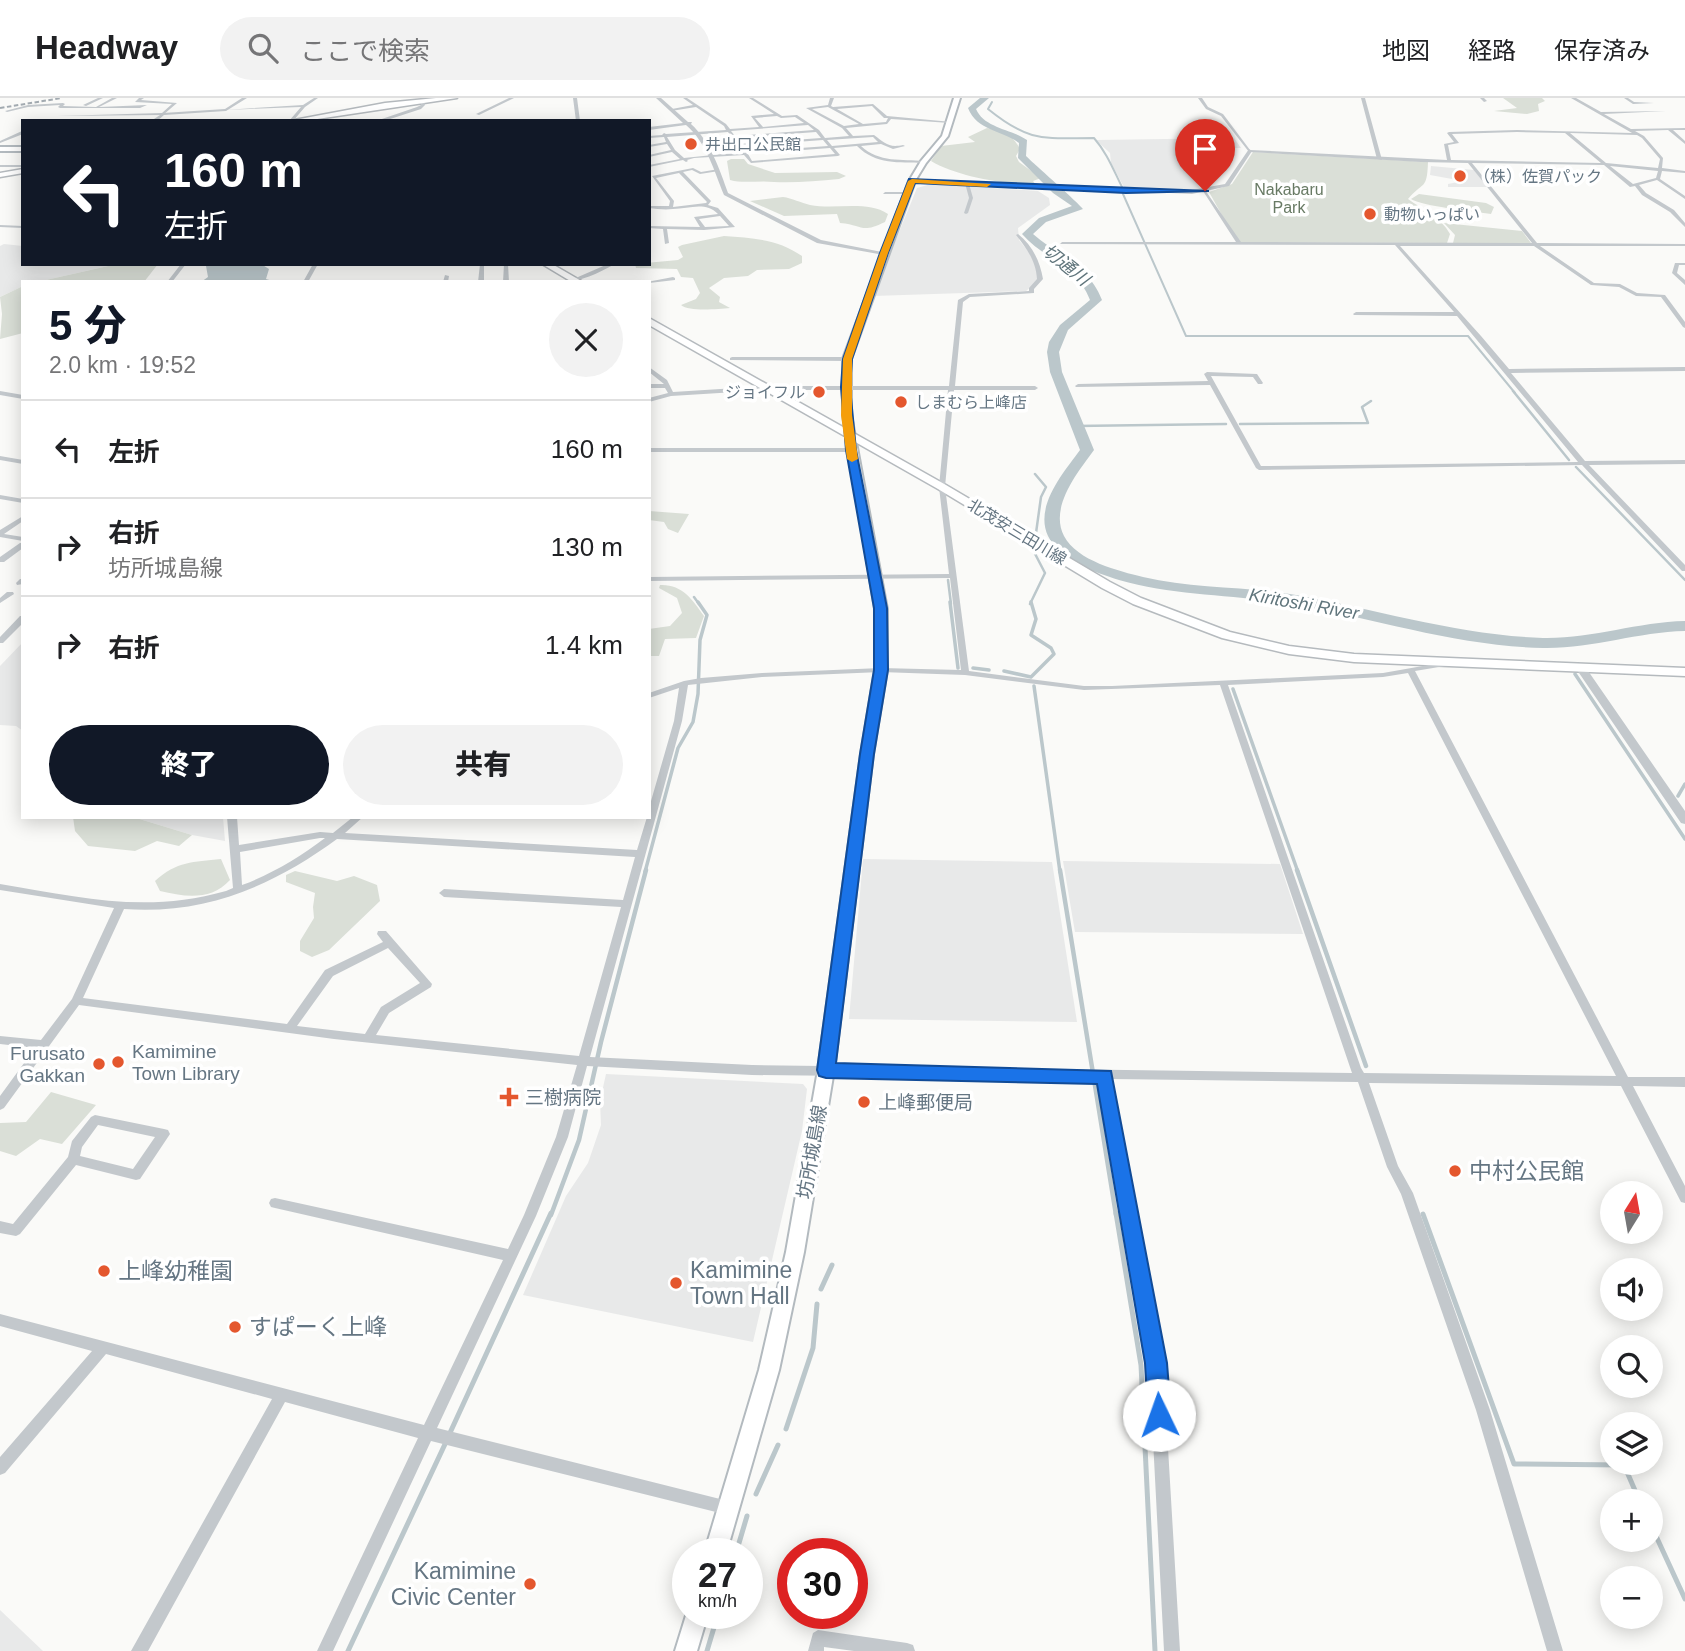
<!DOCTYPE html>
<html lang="ja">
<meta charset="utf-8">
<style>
:root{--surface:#fff;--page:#f2f2f2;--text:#202124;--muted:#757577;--line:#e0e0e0;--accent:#111827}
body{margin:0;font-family:Helvetica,"Noto Sans JP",sans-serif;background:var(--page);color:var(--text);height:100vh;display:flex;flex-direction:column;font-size:26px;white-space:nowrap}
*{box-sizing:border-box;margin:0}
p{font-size:23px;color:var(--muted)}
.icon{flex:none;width:38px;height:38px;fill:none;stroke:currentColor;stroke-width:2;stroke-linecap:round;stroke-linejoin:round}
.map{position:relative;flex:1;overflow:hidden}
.details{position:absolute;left:21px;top:182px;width:630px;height:539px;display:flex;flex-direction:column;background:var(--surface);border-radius:0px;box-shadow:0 4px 18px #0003}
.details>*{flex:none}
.guide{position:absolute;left:21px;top:21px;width:630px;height:147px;border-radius:0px;box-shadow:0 4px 18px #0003;background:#111827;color:#fff;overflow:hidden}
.needle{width:46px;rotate:11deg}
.tools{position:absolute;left:1600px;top:1083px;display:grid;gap:14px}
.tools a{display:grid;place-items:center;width:63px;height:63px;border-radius:50%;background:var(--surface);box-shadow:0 4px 18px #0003;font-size:35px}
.speed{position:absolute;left:672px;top:1440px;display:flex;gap:14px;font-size:35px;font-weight:700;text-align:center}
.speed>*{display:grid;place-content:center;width:91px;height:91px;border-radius:50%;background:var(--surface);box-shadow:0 4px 18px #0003;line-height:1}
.speed small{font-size:18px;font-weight:400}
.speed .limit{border:10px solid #d22;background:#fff;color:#111}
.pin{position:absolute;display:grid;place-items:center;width:60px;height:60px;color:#fff;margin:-72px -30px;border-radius:50% 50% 50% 0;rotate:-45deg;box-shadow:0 0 7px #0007}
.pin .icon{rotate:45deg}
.me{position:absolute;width:77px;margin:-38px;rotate:357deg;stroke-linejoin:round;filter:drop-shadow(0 0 5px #0008)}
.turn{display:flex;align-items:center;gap:24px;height:147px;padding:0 28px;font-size:32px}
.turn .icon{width:91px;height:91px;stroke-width:2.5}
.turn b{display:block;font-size:49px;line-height:60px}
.round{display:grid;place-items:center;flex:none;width:74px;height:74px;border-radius:37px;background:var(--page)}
.head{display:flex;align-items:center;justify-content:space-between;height:119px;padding:0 28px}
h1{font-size:42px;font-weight:800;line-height:52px;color:var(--accent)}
.cta{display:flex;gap:14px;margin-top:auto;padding:14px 28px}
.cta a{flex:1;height:80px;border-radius:42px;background:var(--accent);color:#fff;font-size:28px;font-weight:800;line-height:80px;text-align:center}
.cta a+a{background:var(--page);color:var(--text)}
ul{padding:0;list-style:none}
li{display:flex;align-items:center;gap:21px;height:98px;padding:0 28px;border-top:2px solid var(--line)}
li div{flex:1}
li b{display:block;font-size:26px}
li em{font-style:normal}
header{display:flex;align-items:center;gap:42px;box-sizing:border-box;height:98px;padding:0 35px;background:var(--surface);border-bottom:2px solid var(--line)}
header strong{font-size:33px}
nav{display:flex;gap:38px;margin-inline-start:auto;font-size:24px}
.search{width:490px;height:63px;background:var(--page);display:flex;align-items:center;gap:18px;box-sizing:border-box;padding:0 24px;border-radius:38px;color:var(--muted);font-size:26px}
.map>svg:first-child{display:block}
</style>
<header>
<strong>Headway</strong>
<div class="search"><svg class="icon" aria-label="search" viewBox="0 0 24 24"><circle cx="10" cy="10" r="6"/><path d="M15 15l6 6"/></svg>ここで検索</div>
<nav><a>地図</a><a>経路</a><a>保存済み</a></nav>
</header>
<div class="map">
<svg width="1685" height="1553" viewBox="0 0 1685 1553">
<rect width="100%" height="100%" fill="#fafaf8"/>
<path fill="#e8e9e9" d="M1234 40 1241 50H1176L1201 92 1125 91 1111 65 1110 55 1096 42Z
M1431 68 1474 72 1487 89H1448V86L1463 83 1430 77Z
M931 86 1038 93 1049 100 1050 107 1018 130 1019 142 1036 163 1038 183 1026 193 873 198 917 90Z
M4 146 23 148V166H117L37 184H23V188L0 199V148Z
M23 544V633L16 628 0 627V568Z
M133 719H223L225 743 192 737Z
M863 761 1052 764 1077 924 849 921Z
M1063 763 1280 766 1303 836 1075 834Z
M606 976 803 986 807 991 802 1033 753 1244 523 1197 566 1098 588 1065 601 1027 600 1003Z
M0 1512 43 1553H0Z"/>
<path fill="#dadfd7" d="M1503 0H1542L1545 3 1538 6 1539 13 1527 16 1494 13 1517 10Z
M987 30C1003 33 1013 37 1020 51L1016 58 1019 64 1041 80 1033 83 1036 87C1004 86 958 79 931 63L941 48 975 44 968 39Z
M1253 54 1428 64C1427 93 1423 83 1408 101 1423 112 1441 119 1450 136L1447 145 1237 144 1209 94 1232 86Z
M731 61H744L748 66 775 75 837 74 846 78 839 81C817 83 795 85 774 84 759 82 744 86 730 82L727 63Z
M1419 96 1486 105 1494 109 1491 116C1476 114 1421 108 1411 101Z
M783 99C792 100 801 105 810 107 835 112 867 102 888 116L885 124C860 136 864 127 840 125L837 116 784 118 750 103Z
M1444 125 1522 133 1531 145H1453L1455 137Z
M724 138C752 140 778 141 802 158V165L789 171 757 172 748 178 724 180 709 190 720 199 719 204 730 210C718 211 689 214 681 207L696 201 700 195 693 180 681 179 677 171 636 170 635 166 678 162 683 159 678 149 682 147Z
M117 166H158L144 184H37Z
M23 188V235L0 241 2 216 0 199Z
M649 413 689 416 678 435 668 431 664 424 649 422Z
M660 487C682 486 692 501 704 518L696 540 665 541 659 558H649V531L670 528 682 515 677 500 659 490Z
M73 719H133L192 737 179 748 157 743 135 753 88 748 75 733Z
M221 761 230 782C211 803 185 799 160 793L155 783C177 763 193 764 221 761Z
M295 773 337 783 354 778 377 787 380 803 329 852 312 859 300 853V843L314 820 313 809 315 795 286 784V777Z
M51 994 96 1007 62 1046 40 1041 16 1058 0 1053V1025L26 1024Z"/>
<path fill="#bbc7cb" d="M211 166H261L269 171 266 181 276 184H201L208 179 206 168Z"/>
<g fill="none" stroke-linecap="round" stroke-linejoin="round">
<path stroke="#bbc7cb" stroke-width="2" d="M992 4 988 11C1030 45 1043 40 1094 40 1107 55 1113 71 1122 89
M1123 96 1186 238H1468L1515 295"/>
<path stroke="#bbc7cb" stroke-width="2.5" d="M1513 293 1569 362
M1240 326 1368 325 1362 309 1371 303
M1076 328 1226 326
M1576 369 1685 482
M1035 376 1046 389 1041 399 1036 435
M948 482 951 506
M694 499 699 506
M1030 506 1045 475 1032 450"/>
<path stroke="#bbc7cb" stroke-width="3.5" d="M950 504 958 570
M973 570 989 572
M1004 573 1031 579 1054 556 1051 550 1031 537 1036 521 1031 504
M1575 576 1685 741
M1034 588 1060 774
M1233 591 1298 774
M1678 698 1685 686
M645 774 678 650 693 624 698 596 700 542 707 517 698 504"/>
<path stroke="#bbc7cb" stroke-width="4.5" d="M1060 772 1116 1117
M1297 772 1366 968
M551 1117 579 1042 601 944 646 772"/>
<path stroke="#bbc7cb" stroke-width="5" d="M1116 1115 1141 1267 1155 1553
M1423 1116 1514 1366 1624 1367 1640 1404
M821 1191 832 1167
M786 1331 813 1250 817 1206
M449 1337 551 1115
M756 1396 778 1347
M1650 1425 1685 1501
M739 1445 747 1418
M348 1553 446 1344
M707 1553 718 1516"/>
<path fill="#bbc7cb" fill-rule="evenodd" d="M980 0H989L976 11C984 30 1011 31 1027 42L1026 58C1034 66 1081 107 1083 111L1046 124 1033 136C1058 158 1089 168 1102 202L1068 232 1059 254 1062 274 1094 352C1078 374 1049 409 1064 438 1077 463 1119 473 1143 479 1193 491 1246 488 1296 497 1378 512 1459 537 1543 540 1591 541 1637 524 1685 523V533C1637 534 1591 551 1543 550 1459 548 1379 522 1297 507 1238 496 1177 499 1119 482 1094 474 1060 463 1048 438 1034 408 1064 374 1080 352L1050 274 1047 254 1049 244 1060 227 1090 202C1078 169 1044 161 1022 136L1039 120 1072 108 1053 95 1018 60 1019 45C1002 32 977 33 968 10Z"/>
<g stroke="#b3babf" stroke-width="4">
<path id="secondary" d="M954 0H960L948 38 926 65 915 83 851 261V317L887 511V572L873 656 834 972 804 1154 779 1272 726 1456H704L759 1272 786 1154 818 972 861 656 875 572V511L843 317V261L909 83 921 63 942 38Z
M0 49H23V53H0Z
M688 1511V1516H708L697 1553H675Z"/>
</g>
<g stroke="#b5babe" stroke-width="3">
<path id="primary" d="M542 166H552L583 184H572Z
M649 220 946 387 1110 484 1141 500 1230 534 1289 548 1354 556 1685 570V578L1354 564 1289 556 1222 540 1133 506 1102 490 938 391 649 227Z"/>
</g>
<g stroke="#b4b9bd" stroke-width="3">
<path id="trunk" d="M436 0H457L304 23H289L385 5Z
M23 71V75L0 79V75Z"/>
</g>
<path fill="#c3c8cc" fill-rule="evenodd" d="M98 0H103L86 8 83 7Z
M112 0H117L99 9 147 7 140 10H60L58 9 60 7 28 9 7 14 5 13 28 7 63 5 65 6 63 8 96 9Z
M139 0H144L141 2 177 5 163 17 57 18 162 15 172 6 135 4Z
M314 0H318L305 9 293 23H289L301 9 224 12 303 7Z
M509 0H514L479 17 476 16Z
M683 0H687L726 26 730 31 759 29 751 18 774 16 749 0H753L782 18 797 17 819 32 825 40 849 38 842 30 806 10 828 7 830 0H834L831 8 833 9 873 6 887 18 952 24 950 25 891 21 887 26 846 30 853 38 874 37C885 45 888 50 903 47L905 48 893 51 881 46 861 48C879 65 902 61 924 63L923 65C899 64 876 67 857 48L834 50 840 57 838 58 751 65 744 57 694 60 687 62 688 63 686 64 683 62 649 69V67L680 61 672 54 649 59V57L671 52 667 46 649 49V47L666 44 664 39 649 40V38L662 37 664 35 666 36 726 32 724 28 696 9 671 13 672 11 693 7ZM872 8 884 20H888L886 24 863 26 837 11ZM828 9 859 26 844 28 812 11ZM777 18 781 20 795 19 804 25 763 29 755 20ZM808 27 814 32 735 38 731 33ZM728 34 742 54 684 60 675 52 667 39ZM816 34 821 40 740 46 736 40ZM873 39 878 44 832 48 827 42ZM823 42 828 48 746 54 742 48ZM830 50 835 56 752 63 748 56Z
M1198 0H1202L1208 9 1223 16 1250 52 1447 62 1444 46 1454 44 1447 35 1449 34 1517 32 1632 35 1571 0H1576L1601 14 1666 13 1604 16 1631 31 1685 30V32H1673L1685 43V46L1668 32 1635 33 1644 38 1663 60 1662 70 1685 73V75L1662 73 1660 81 1685 98V101L1657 82 1639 87 1646 95 1674 112 1685 125V129L1670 114 1642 97 1635 88 1630 89 1604 67 1472 65 1537 145 1685 146V148H1540L1594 185 1620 186 1637 195 1665 197 1685 224V230L1683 229 1661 199 1636 198 1619 189 1591 187 1534 148H1400L1481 238 1509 271 1685 269V273L1511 275 1585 363 1685 362V366L1589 367 1685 467V473H1682L1582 367 1259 372 1256 370 1210 287 1076 289 1075 288 1078 286 1208 283 1204 276 1207 274 1257 276 1263 285 1262 286H1258L1253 279 1211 278 1261 368 1578 364 1457 218 1354 217 1353 216 1356 214H1454L1395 147 1060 146 1062 144H1236L1203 93 1205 92 1241 144 1532 145 1468 65 1421 64 1249 54 1221 18 1206 11ZM1517 34 1565 35 1601 65 1451 62 1448 47 1459 45 1452 36ZM1570 35 1637 37 1642 40 1660 61 1658 70 1606 65ZM1610 68 1658 73 1656 80 1633 86Z
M1480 0H1484L1487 3 1484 4Z
M1624 0H1628L1634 4 1654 5 1633 6Z
M22 33 23 36 0 45V43Z
M0 67H23V69H0Z
M693 70 701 74 719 71V73L700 76 692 72 683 74 711 103 708 107 718 110 735 129 704 132 667 131 669 145 665 146 663 131 649 130V128L700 129 694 119 718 116C705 103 689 111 673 111 665 112 657 111 649 110V108H669L670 103 652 78ZM679 75 707 104 706 105 673 109 674 103 656 80ZM720 118 729 128 705 129 699 121Z
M965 85 969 86 973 100 968 115 966 116 964 115 969 100Z
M885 94H907L909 95 907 96H883Z
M0 127 23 128V130L0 129Z
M1018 136C1032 147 1040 163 1043 181L1034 191V195L970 199 963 204 955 288H1035L1038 290 1035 292H954L945 389 969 573 1084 588H1112L1383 575 1451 563V567L1415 573 1628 979H1685V989L1633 988 1685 1088V1105L1681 1104 1621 988 1369 985 1398 1068 1413 1095 1490 1312 1563 1553H1547L1476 1312 1401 1096 1387 1069 1358 984 1111 981 1163 1265 1180 1553H1164L1149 1265 1100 981 752 977 587 968 568 1039 536 1118 437 1330 728 1403 733 1405 735 1410 733 1415 728 1417 431 1343 333 1553H317L418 1340 285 1304 148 1553H131L272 1301 106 1256 5 1375 0 1377V1359L92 1253 0 1228V1216L424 1327 503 1162 275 1110 271 1109 269 1105 271 1101 275 1100 508 1151 524 1117 556 1039 577 967 334 941 79 907 4 1010 0 1012V998L35 950 0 946V938L41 942 72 901 114 810 0 792V786C80 799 145 816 226 793L233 790 227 719H237L239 747 320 734 333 735 353 719H363L345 735 637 752 647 719H649V710L674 623 679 590 649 600V595L684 583 701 580 762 575 881 570 961 572 950 480 649 483V479L949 476 939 389 948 292H766L671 298 649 304V300L668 295 665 290H649V286H664L649 274V269L667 282 673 294 766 288H949L958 202 969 196 1029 193V190L1037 181C1036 163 1027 151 1016 137ZM881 574 965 577 1084 592 1220 587 1352 975 752 967 590 959 682 623 688 587 762 579ZM1408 575 1616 978 1364 975 1361 970 1228 587 1383 579ZM320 740H325C300 759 272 776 242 787L240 754ZM337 741 635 759 623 802 444 791 439 795 444 799 621 809 579 958 376 937 389 915 431 889 432 886 386 833H378L377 836 383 844 325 872 287 926 83 900 124 811C205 817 273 788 337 741ZM388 850 420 885 381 909 365 936 297 928 333 878Z
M1675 165H1685V167H1679L1677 175 1685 182V187L1672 175Z
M181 166H186L172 184H167Z
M313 166H318L308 184H303Z
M480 166H484V184H478Z
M504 166H508L509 184H503Z
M608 166H615C599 175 580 184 561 184L578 179Z
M445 177 449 178 448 184H443Z
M673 179 675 180V182L649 185V184H647Z
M732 259H847L850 261 847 263 730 262V260Z
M0 293 23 297V301L0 297Z
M649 350H851L854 352 851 354H649Z
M0 358 23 362V366L0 362Z
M0 397 23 401V405L0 401Z
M23 418V423L4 436 23 439V443L0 439V432Z
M20 445H23V450L4 464H0V459Z
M20 481H23V486L17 487 16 485Z
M7 494H13L14 496 0 505V500Z
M20 518H23V525L3 545H0V539Z
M95 1017 164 1031 168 1032 170 1036 140 1081 136 1082 76 1067 20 1136 16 1138 0 1135V1123L13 1126 68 1059 72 1043 91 1019ZM98 1027 155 1039 133 1071 80 1058 82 1049Z
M818 1532 907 1545 913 1547 915 1553H854L824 1549V1553H808L813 1535Z"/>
<path fill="#c3c8cc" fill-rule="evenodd" d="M242 0H247L226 13 164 17 157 23H151L163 15 225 11Z
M573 0H577L580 23H576Z
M656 0H661L688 24H692L691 26C710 43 720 72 728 95L821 142 887 155 884 157 817 145 724 97C714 73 707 45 686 27L649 32V29L683 25Z
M1361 0H1365L1382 62 1377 61Z
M420 2H424L425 7 421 11 384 23H376L417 9 421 7Z
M1249 51 1252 53 1229 88 1192 96 909 83 912 81 1192 92 1225 86Z
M1580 566 1584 567 1685 713V726L1681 725 1575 569Z"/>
<use href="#secondary" fill="#fff" fill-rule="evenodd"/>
<use href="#primary" fill="#fff" fill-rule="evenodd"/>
<use href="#trunk" fill="#fff" fill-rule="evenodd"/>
<path stroke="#a2aab0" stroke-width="2" stroke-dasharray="4.5 2.5" stroke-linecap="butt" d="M0 10 62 0"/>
</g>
<path fill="#1a73e8" stroke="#114b97" stroke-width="2" d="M909 81 1209 93 1126 95 915 85 888 155 852 261 850 289 856 352 887 510 888 572 874 656 836 965 1111 973 1167 1265 1171 1317 1167 1325 1159 1329 1151 1325 1148 1317 1145 1265 1097 986 826 980 819 978 817 972 860 656 874 572V510L846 352 841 289 843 261 880 155Z"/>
<path fill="#f59e0b" d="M912 81 991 86 987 89 915 85 888 155 852 261V317L858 361 852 364 847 361 841 317 843 261 880 155 908 83Z"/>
<g fill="#e4572e" stroke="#fff" stroke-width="2.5">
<circle cx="691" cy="46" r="7"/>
<circle cx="1460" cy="78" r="7"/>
<circle cx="1370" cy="116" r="7"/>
<circle cx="819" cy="294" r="7"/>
<circle cx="901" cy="304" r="7"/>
<circle cx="118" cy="964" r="7"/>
<circle cx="99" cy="966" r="7"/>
<path d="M505.5 988.5h7v7h7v7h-7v7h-7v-7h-7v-7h7z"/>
<circle cx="864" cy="1004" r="7"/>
<circle cx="1455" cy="1073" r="7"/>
<circle cx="104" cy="1173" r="7"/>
<circle cx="676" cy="1185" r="7"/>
<circle cx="235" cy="1229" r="7"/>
<circle cx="530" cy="1486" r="7"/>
</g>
<g text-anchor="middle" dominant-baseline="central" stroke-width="7" stroke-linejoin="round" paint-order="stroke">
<g font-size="16" fill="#657683" stroke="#fff" text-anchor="start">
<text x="705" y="46">井出口公民館</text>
<text x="1474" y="78">（株）佐賀パック</text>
<text x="1384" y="116">動物いっぱい</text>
<text x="805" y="294" text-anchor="end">ジョイフル</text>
<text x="915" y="304">しまむら上峰店</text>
</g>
<g font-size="16" fill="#687a64" stroke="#fff">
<text x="1289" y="91">Nakabaru<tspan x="1289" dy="18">Park</tspan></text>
</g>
<g font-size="16" fill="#657683" stroke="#fff">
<text transform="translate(1017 434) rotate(31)">北茂安三田川線</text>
</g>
<g font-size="18" font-style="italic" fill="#60757c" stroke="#fff">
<text transform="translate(1066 167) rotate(39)">切通川</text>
<text transform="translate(1304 506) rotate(10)">Kiritoshi River</text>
</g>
<g font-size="19" fill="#657683" stroke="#fff" text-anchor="start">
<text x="132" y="953">Kamimine<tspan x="132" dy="22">Town Library</tspan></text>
<text x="85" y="955" text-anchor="end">Furusato<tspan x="85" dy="22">Gakkan</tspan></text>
<text x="525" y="999">三樹病院</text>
<text x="878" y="1004">上峰郵便局</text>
</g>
<g font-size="19" fill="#657683" stroke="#fff">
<text transform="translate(812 1054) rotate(-80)">坊所城島線</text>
</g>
<g font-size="23" fill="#657683" stroke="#fff" text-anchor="start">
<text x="1469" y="1073">中村公民館</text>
<text x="690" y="1172">Kamimine<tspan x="690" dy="26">Town Hall</tspan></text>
<text x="118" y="1173">上峰幼稚園</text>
<text x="249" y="1229">すぱーく上峰</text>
<text x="516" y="1473" text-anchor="end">Kamimine<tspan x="516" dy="26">Civic Center</tspan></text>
</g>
</g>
</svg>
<div class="tools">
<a><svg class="needle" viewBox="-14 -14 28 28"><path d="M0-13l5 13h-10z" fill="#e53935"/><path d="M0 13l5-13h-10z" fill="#757577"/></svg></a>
<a><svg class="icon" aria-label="sound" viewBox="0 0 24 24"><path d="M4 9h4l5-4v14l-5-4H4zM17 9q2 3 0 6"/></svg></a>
<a><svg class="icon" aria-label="search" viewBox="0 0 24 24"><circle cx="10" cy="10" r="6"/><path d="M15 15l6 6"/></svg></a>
<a><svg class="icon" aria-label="layers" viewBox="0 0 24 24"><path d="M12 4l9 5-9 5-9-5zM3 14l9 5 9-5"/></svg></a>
<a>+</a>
<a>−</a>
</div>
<div class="speed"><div>27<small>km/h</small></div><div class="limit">30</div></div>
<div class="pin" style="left:1205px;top:93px;background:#d93025"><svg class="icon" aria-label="arrive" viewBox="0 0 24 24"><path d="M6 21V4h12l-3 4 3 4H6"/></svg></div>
<svg class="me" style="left:1159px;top:1317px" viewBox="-20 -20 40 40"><circle r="19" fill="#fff"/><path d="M0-13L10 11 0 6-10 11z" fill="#1a73e8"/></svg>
<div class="guide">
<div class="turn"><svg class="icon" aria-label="left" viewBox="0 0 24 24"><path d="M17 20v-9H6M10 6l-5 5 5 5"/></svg><div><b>160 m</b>左折</div></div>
</div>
<section class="details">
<div class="head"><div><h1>5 分</h1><p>2.0 km · 19:52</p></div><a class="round"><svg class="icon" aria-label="close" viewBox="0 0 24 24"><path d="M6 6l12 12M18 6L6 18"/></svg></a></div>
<ul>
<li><svg class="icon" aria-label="left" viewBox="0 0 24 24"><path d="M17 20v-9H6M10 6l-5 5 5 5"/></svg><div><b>左折</b></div><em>160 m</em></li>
<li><svg class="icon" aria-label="right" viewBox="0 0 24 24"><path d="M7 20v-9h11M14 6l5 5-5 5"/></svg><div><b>右折</b><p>坊所城島線</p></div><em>130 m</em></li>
<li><svg class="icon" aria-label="right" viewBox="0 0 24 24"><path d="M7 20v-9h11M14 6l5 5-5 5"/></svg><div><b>右折</b></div><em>1.4 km</em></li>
</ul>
<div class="cta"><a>終了</a><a>共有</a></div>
</section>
</div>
